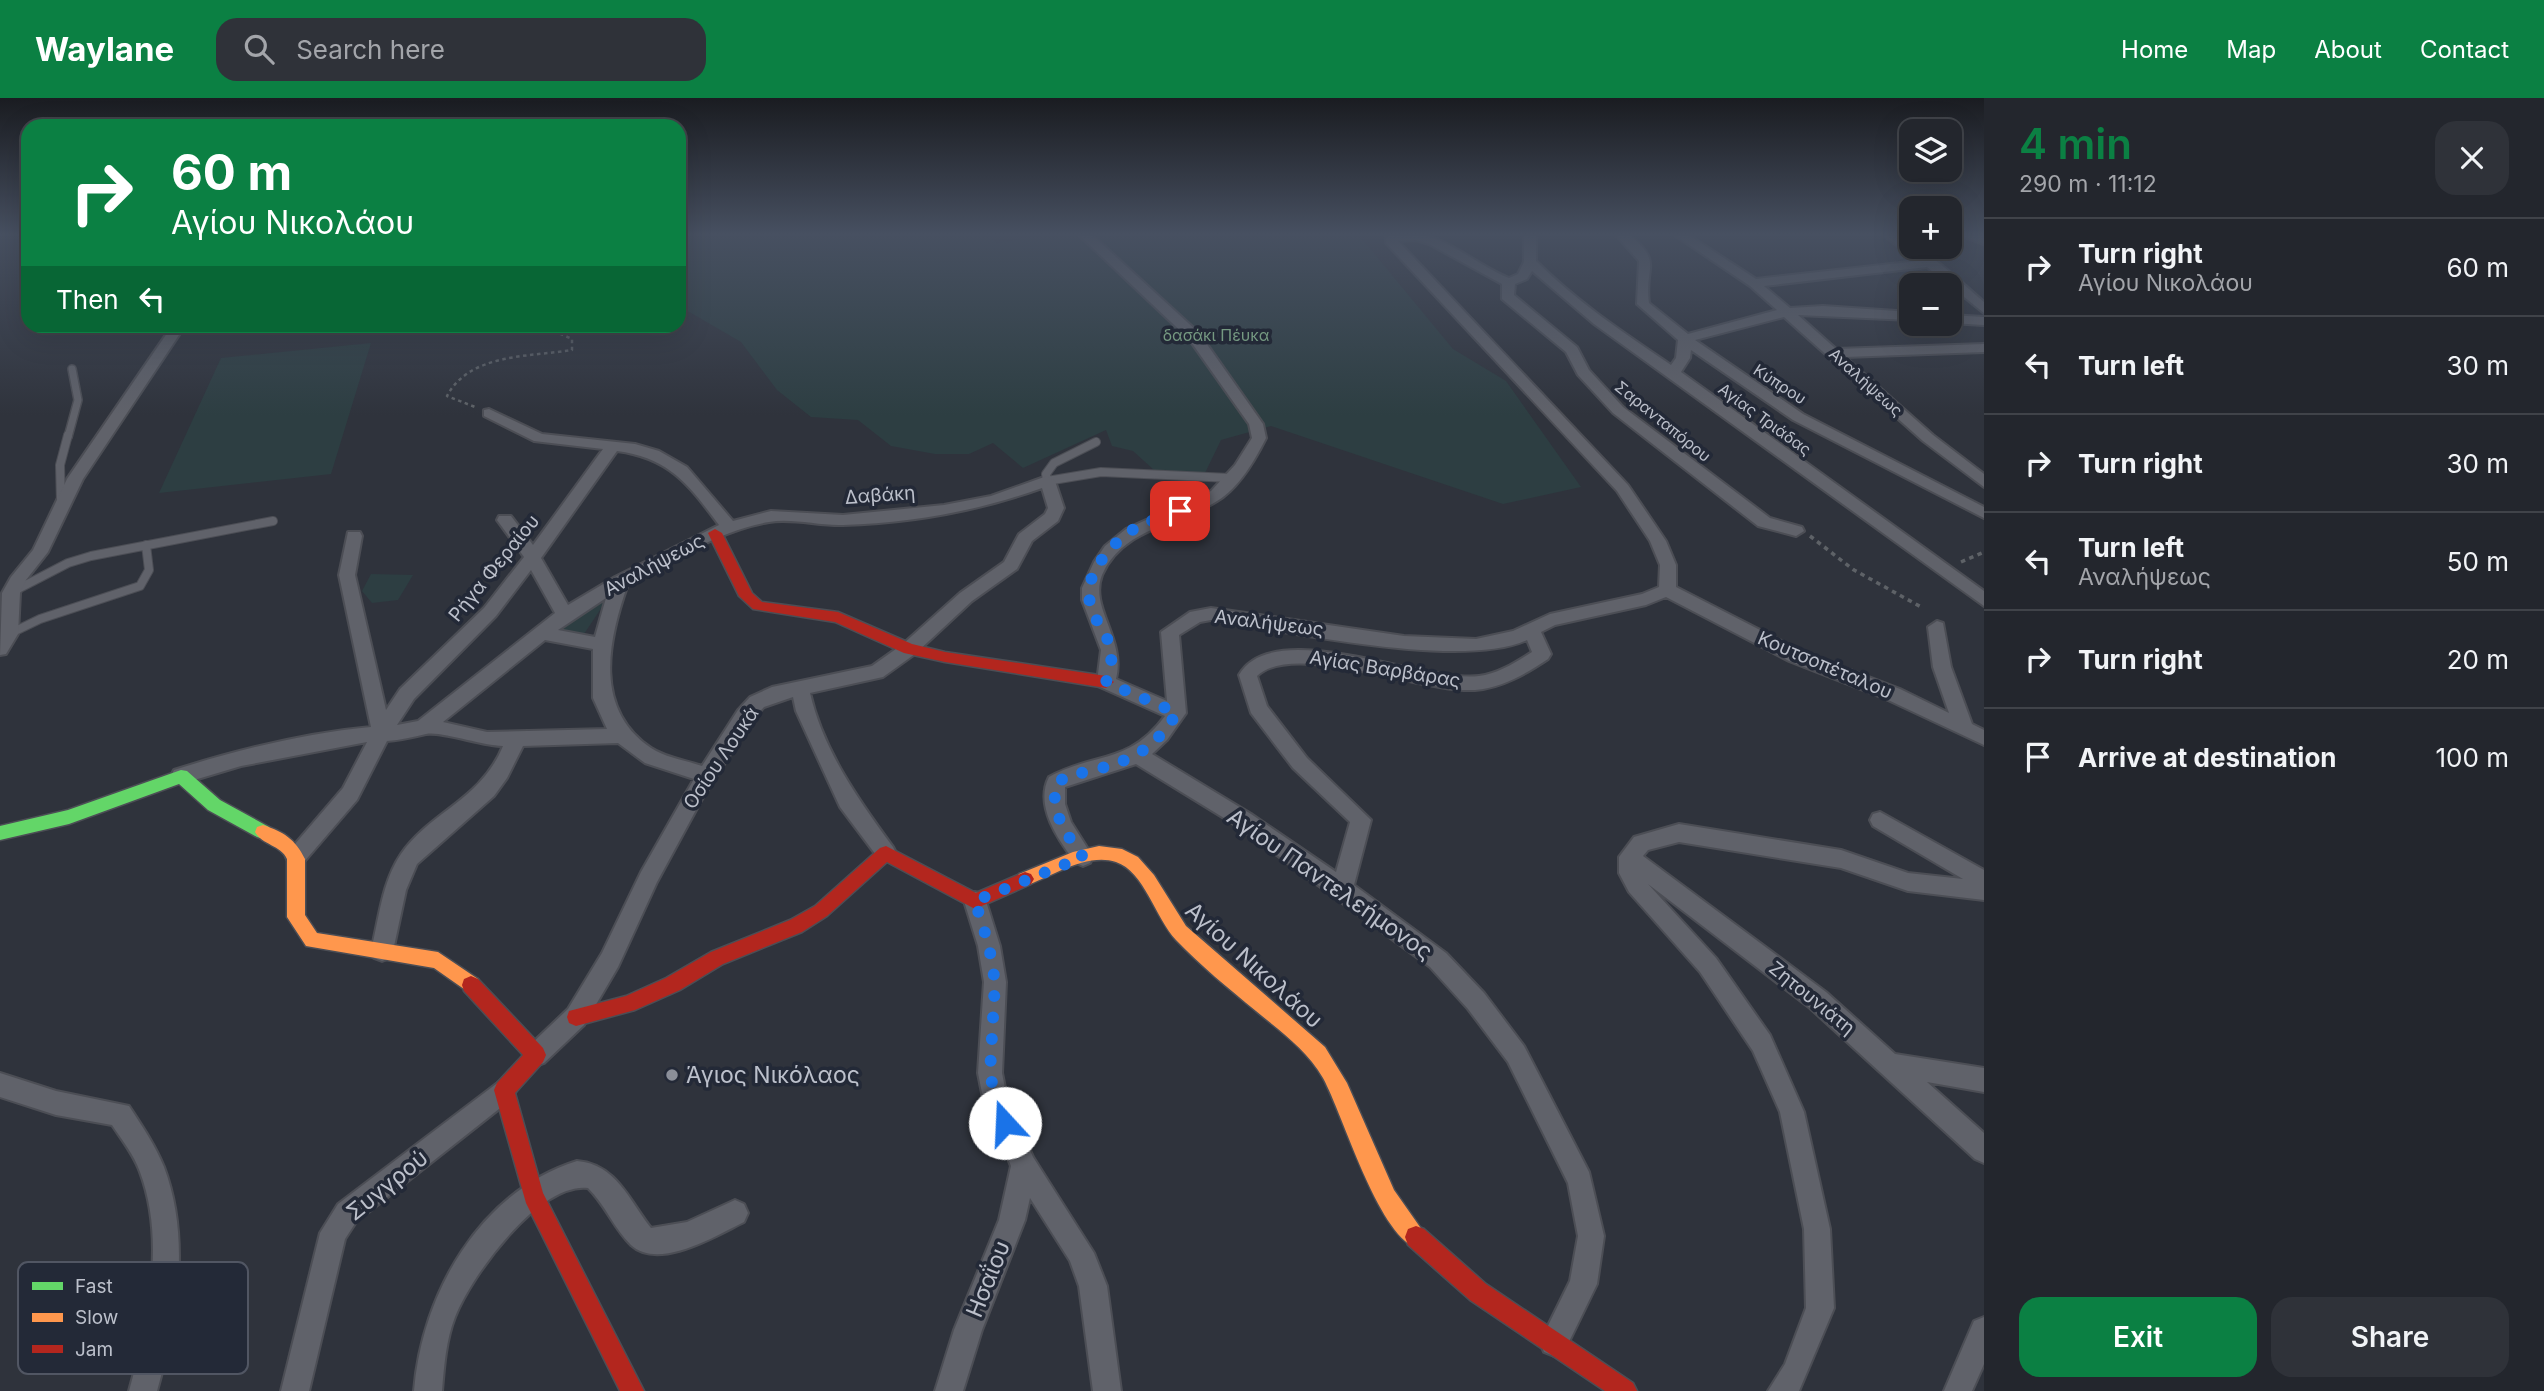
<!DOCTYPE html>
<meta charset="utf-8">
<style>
:root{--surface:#23262d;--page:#2f3239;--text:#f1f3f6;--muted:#a3a5aa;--line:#404349;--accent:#0b8043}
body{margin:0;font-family:Inter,sans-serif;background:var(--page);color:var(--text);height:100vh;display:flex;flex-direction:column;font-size:26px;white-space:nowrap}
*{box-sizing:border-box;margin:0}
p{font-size:23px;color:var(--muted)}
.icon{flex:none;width:38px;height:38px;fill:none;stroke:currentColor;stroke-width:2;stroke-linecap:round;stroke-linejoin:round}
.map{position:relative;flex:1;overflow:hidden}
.panel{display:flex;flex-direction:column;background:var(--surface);width:560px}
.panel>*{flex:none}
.top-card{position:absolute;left:21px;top:21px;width:665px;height:214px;border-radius:21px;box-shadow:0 7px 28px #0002,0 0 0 2px var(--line);background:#0b8043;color:#fff;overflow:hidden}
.fabs{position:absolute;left:1899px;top:21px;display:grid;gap:14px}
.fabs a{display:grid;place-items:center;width:63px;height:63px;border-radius:14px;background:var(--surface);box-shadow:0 7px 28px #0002,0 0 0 2px var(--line);font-size:35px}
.pin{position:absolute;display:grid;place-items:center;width:60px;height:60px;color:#fff;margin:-30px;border-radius:14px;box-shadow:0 4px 10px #0006}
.me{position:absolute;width:77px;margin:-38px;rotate:340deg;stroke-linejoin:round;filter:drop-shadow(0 0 5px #0008)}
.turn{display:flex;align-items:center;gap:24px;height:147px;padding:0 35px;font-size:32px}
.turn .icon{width:91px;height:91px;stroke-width:2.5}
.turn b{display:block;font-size:49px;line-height:60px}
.then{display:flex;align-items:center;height:66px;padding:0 35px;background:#0003;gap:14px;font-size:26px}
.round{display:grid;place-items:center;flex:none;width:74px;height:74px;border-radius:21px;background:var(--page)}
.head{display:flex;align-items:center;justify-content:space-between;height:119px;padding:0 35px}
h1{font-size:42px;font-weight:600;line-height:52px;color:var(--accent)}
.primary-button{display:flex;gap:14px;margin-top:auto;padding:14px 35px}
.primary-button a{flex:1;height:80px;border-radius:21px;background:var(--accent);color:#fff;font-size:28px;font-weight:600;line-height:80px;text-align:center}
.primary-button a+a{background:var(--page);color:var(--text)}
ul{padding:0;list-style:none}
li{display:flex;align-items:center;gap:21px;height:98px;padding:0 35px;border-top:2px solid var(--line)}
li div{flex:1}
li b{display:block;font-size:26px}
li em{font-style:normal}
header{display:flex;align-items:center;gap:42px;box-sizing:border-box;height:98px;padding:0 35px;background:var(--accent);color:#fff}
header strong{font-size:33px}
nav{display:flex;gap:38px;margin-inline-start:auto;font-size:24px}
.search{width:490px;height:63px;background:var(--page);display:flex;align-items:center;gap:18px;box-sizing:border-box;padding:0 24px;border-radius:21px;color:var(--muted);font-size:26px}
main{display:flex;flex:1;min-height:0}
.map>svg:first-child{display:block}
</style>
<header>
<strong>Waylane</strong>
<div class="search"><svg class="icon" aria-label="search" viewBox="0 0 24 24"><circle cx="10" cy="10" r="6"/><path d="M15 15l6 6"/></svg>Search here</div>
<nav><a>Home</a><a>Map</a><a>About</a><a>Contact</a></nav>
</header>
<main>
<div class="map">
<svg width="1984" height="1293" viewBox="0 0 1984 1293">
<rect width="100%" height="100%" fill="#2f333c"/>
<path fill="#2d3e42" d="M679 136H986L997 145 1053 136H1358L1453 251 1506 283 1581 389 1503 406 1271 328 1221 342 1205 375 1154 372 1133 353 1112 348 1106 332 1023 370 993 345 969 356H935L891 348 858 322 811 319 777 292 741 244 679 208Z
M371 245 331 376 159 395 221 260Z
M371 476 413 477 398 502 372 505 362 493Z
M612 494 582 539 555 530Z"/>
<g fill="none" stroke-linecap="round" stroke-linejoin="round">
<g stroke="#4c4e55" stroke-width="10">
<path id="lane-far1" d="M68 339 78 302 72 271"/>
</g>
<g stroke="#4c4e55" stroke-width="10">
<path id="lane" d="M1096 344 1054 365 1046 376 1047 383 1101 374 1230 380
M61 405 60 367 68 337
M12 494 68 465 91 458 273 423
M9 536 40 521 140 488 149 472 146 447"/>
</g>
<g stroke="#4c4e55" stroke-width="4">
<path id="street" d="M1078 136H1091L1199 235 1263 326 1266 340C1255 362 1239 390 1217 403 1178 428 1123 429 1102 477 1089 510 1126 540 1116 581L1167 603 1161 534 1190 514 1211 510 1404 538 1476 541 1513 533 1550 516 1642 496 1659 489 1660 467 1650 443 1617 393 1386 145V139C1432 122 1468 164 1509 180L1518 176 1524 164V136H1536V163C1577 204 1624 235 1671 267L1676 260 1678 242 1637 206 1639 163 1615 136H1628C1664 164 1644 168 1649 205L1688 236 1777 212 1750 188 1673 136H1687L1756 181 1918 163 1882 136C1912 135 1959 183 1984 204V215L1927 169 1764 188 1790 210 1823 208 1911 214V222L1798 217 1836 251 1984 246V254L1845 259 1933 337 1984 376V389L1923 343 1784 219 1695 242 1803 316 1984 409V420L1793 322 1691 252 1690 260 1681 274 1984 493V508L1594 226 1532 173 1527 181 1515 186 1514 197 1577 249 1589 272 1623 309 1770 420 1802 429 1804 433 1796 438 1758 428 1613 315 1578 277 1566 254 1502 201V186L1429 146 1416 142 1398 143 1628 387 1666 443 1676 467V489L1801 553 1900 591 1949 615 1933 569 1928 529 1937 523 1943 525 1951 569 1972 626 1984 632V647L1886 601 1789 563 1666 499 1646 507 1555 527 1541 534 1551 556 1548 561C1527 575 1502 590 1475 592 1422 595 1293 542 1257 578L1267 608 1307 660 1371 722 1354 787 1446 855 1484 895 1524 948 1589 1074 1604 1138 1597 1186 1564 1254 1554 1258 1544 1254 1540 1244 1570 1183 1578 1138 1568 1085 1508 964 1468 911 1430 869 1237 728 1136 666 1065 689V706L1071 724 1093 759 1090 765 1083 768 1076 765C1059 743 1034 708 1049 679 1094 654 1129 667 1165 618L1100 589 1097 584 1101 552 1082 502V490L1094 464 1105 448 1126 431 1211 393 1235 367 1252 340 1249 326 1189 241ZM1211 522C1287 533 1460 572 1527 542L1532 554C1516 564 1498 576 1479 578 1422 585 1273 517 1239 577L1251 615 1293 670 1350 724 1336 774 1251 716 1152 656 1167 642 1186 615 1179 537 1200 524Z
M1963 136 1984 138V146L1965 139Z
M1950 217 1984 219V227L1950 225Z
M172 228H185L83 381 48 454 26 482 20 495 18 536 6 556 0 557 2 495 11 479 33 452 67 381Z
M489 311 542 336 635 346 659 353 687 369 733 423 771 413 843 417 944 407 991 398 1047 378 1055 383 1064 410 1058 423 1032 443 1017 471 972 503 915 556 883 579 810 595C823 652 859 703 893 749L896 755 893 761 886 764 879 761 840 709 796 613 793 599 764 609 752 622 702 701 657 784 618 869 584 927 544 965 536 968 528 965 524 957 528 949 568 911 602 855 641 774 694 681 645 665 618 645 523 648 507 680 494 698 417 766 406 792 393 853 390 860 382 863 374 860 371 853C379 821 382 784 401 756 431 713 481 702 503 648 482 648 442 633 426 636 413 639 401 642 387 643L357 702 303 765 296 768 289 765 286 759 289 753 343 690 367 644 241 668 181 686 174 684 171 678 174 672C237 652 305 635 371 629L339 477 348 434H360L362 438 355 477 386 612 400 591 484 510 524 459 497 422 499 418H511L533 447 603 351 534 343 484 318V312ZM617 353C670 360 689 387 719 427L615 479 568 507 541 460ZM1042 390 1048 410 1045 416 1019 436 1004 464 960 495 903 546 872 568 772 589 750 599 738 612 702 668C685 662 666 660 651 650 593 611 608 542 628 486 672 464 719 432 769 424 793 420 819 428 843 427 911 425 978 413 1042 390ZM531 472 555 515 418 623 397 627 414 601 496 518ZM606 500 595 539 558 532ZM545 542 593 551V600L607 631 487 634 443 624Z
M1880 714 1984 772V802L1908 793 1841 770 1679 744 1648 752 1643 758 1826 894 1895 956 1984 970V994L1927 984 1984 1035V1065L1975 1061 1810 910 1648 786 1716 860 1770 937 1804 1014 1830 1131 1834 1210 1799 1293H1768L1785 1266 1806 1210 1804 1131 1780 1014 1753 953 1700 874 1629 794 1619 775V759L1634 739 1679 726 1841 752 1908 775 1963 781 1873 728 1870 722 1873 716Z
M975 794 983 796 986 803 1000 848 1006 884 1002 975 1007 1000 1033 1059 1094 1155 1107 1188 1121 1293H1093L1079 1188 1070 1163 1030 1100 1025 1122 982 1232 963 1293H935L954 1232 999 1122 1011 1068 983 1000 978 975 984 884 978 848 964 803 967 796Z
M0 975 56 993 129 1008C142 1028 155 1047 164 1069 191 1141 177 1222 157 1293H129C148 1225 166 1143 140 1074 134 1057 122 1042 112 1027L56 1017 0 999Z
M504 980 513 984 516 992 513 1000 356 1124 345 1141 309 1293H281L320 1135 338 1106Z
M577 1063C616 1066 629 1102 651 1130L687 1124 735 1102 744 1106 748 1115 744 1124C717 1137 659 1173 631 1147 614 1131 605 1106 588 1090 539 1084 471 1178 455 1219 446 1242 444 1268 442 1293H414C422 1196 479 1094 577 1063Z
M1984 1219V1266L1972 1293H1944L1974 1223Z"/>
</g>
<g stroke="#4c4e55" stroke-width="3">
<path id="fast" d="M181 672 187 673 220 702 269 729 271 734 269 739 263 741 257 739 208 712 179 686 69 726 0 742V728L68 712Z"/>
</g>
<g stroke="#4c4e55" stroke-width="3">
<path id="slow" d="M263 727C284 734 295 741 305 761V817L317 835 438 854 478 881 480 887 478 893 471 896 434 870 306 848 287 819V761C281 747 262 747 255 734L257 729Z
M1099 748 1122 751 1138 759 1154 777 1186 828 1325 949 1347 985 1394 1092 1427 1139 1424 1147 1416 1150C1377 1134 1344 1019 1323 980 1307 952 1280 933 1256 913 1228 890 1201 868 1176 842 1156 821 1144 773 1116 764 1087 754 1051 779 1025 788L1019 786 1016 781 1019 776 1073 754Z"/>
</g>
<g stroke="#4c4e55" stroke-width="3">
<path id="jam" d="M715 431 722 435 752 495 762 504 838 514 912 546 945 554 1106 578 1114 584 1106 590 945 564 904 555 835 524 753 511 739 498 708 435Z
M886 748 976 795 1025 774 1031 776 1034 781 1031 786 975 811 887 764 827 818 802 834 723 866 680 892 635 912 576 928 569 925 567 919 569 913 626 898 666 880 711 854 790 822 815 808 880 750Z
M471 878 478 881 543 950 546 957 543 964 515 995 543 1095 644 1293H620L526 1105 494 992 497 985 523 957 464 893 462 887 464 881Z
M1416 1128 1424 1131 1486 1186 1633 1285 1637 1293H1605L1470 1202 1408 1147 1405 1139 1408 1131Z"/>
</g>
<path stroke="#5e6267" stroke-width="2.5" stroke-dasharray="3.5 3.5" stroke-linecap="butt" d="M400 228 417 233 556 234 572 241V252C529 259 470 255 447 298L475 309"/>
<path stroke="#5e6267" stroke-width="3.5" stroke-dasharray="4.5 4.5" stroke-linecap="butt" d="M1810 438 1854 472 1923 510
M1961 464 1984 454"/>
<use href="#lane-far1" stroke="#60626a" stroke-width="7"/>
<use href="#lane" stroke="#60626a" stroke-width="8"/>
<use href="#street" fill="#60626a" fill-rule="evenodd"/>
<use href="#fast" fill="#63d668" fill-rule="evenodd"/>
<use href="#slow" fill="#ff974d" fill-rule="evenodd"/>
<use href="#jam" fill="#b3261e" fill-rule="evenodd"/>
</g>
<linearGradient id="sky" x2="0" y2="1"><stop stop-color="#1a1c21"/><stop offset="0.43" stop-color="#475061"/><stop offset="1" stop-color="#475061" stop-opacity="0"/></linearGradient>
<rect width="1984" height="317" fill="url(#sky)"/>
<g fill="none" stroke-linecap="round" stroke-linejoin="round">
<path stroke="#1a73e8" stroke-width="12" stroke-dasharray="0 21.6" d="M1005 1025 995 1000 990 975 995 884 989 848 975 803 1083 759C1066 736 1050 714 1056 685 1070 676 1083 675 1098 671 1137 660 1154 650 1177 615L1106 584C1124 538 1091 532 1089 497 1087 471 1118 439 1139 428 1152 422 1167 418 1180 413"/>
</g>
<circle fill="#8b8f99" stroke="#232937" stroke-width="2.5" cx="672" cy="977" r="7"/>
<g text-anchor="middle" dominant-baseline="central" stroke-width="7" stroke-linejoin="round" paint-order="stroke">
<g font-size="16" fill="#759981" stroke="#232937">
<text x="1216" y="237">δασάκι Πέυκα</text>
</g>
<g font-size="16" fill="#bcc0cb" stroke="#232937">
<text transform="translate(1866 284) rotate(42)">Αναλήψεως</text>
<text transform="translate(1780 286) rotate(33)">Κύπρου</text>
<text transform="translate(1765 321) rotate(36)">Αγίας Τριάδας</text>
<text transform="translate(1663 323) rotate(39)">Σαρανταπόρου</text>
</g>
<g font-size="19" fill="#bcc0cb" stroke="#232937">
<text transform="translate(880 397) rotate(-4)">Δαβάκη</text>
<text transform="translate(654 467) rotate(-28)">Αναλήψεως</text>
<text transform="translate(494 470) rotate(-51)">Ρήγα Φεραίου</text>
<text transform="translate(1269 525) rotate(7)">Αναλήψεως</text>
<text transform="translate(1825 567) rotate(23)">Κουτσοπέταλου</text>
<text transform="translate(1385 571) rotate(9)">Αγίας Βαρβάρας</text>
<text transform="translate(721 660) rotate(-56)">Οσίου Λουκά</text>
<text transform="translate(1812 900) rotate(39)">Ζητουνιάτη</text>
</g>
<g font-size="23" fill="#bcc0cb" stroke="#232937">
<text transform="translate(1330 786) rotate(35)">Αγίου Παντελεήμονος</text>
<text transform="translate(1254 867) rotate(42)">Αγίου Νικολάου</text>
<text transform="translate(387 1087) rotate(-39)">Συγγρού</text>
<text transform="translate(988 1181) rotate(-68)">Ησαΐου</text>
</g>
<g font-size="23" fill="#bcc0cb" stroke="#232937" text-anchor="start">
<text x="686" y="977">Άγιος Νικόλαος</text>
</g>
</g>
<rect x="18" y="1164" width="230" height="112" rx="10" fill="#232937" stroke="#515663" stroke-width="2"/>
<rect x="32" y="1184" width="31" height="8" fill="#63d668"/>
<rect x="32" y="1215" width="31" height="9" fill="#ff974d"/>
<rect x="32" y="1247" width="31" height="8" fill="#b3261e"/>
<g font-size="19" fill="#bcc0cb">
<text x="75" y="1195">Fast</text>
<text x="75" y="1226">Slow</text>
<text x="75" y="1258">Jam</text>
</g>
</svg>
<div class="fabs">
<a><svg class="icon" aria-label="layers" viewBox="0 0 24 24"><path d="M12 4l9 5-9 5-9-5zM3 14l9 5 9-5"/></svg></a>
<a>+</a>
<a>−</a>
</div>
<div class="pin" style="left:1180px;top:413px;background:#d93025"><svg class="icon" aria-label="arrive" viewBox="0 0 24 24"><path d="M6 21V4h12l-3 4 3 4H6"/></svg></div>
<svg class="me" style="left:1005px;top:1025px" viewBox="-20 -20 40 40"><circle r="19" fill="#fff"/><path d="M0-13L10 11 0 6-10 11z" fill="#1a73e8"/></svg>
<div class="top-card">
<div class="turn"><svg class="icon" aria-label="right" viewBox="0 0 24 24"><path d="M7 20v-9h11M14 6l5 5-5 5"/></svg><div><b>60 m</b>Αγίου Νικολάου</div></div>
<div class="then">Then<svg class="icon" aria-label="left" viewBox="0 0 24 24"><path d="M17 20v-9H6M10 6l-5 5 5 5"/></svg></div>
</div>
</div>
<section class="panel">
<div class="head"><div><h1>4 min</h1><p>290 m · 11:12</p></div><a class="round"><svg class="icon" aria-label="close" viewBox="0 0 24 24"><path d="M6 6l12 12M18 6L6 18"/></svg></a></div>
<ul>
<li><svg class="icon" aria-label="right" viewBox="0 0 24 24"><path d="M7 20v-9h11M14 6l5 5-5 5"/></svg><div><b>Turn right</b><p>Αγίου Νικολάου</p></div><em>60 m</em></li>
<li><svg class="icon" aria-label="left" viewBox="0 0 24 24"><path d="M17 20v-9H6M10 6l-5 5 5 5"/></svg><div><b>Turn left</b></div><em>30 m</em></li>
<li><svg class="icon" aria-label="right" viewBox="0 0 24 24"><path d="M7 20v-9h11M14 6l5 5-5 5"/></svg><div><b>Turn right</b></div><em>30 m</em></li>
<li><svg class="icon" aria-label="left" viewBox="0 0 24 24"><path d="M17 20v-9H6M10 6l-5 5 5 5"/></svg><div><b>Turn left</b><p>Αναλήψεως</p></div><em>50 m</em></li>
<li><svg class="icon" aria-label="right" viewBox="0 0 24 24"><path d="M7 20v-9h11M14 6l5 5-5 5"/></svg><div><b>Turn right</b></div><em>20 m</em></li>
<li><svg class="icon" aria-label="arrive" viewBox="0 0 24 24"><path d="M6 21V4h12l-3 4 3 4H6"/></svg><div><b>Arrive at destination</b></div><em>100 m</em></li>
</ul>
<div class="primary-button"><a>Exit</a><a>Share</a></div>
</section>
</main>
